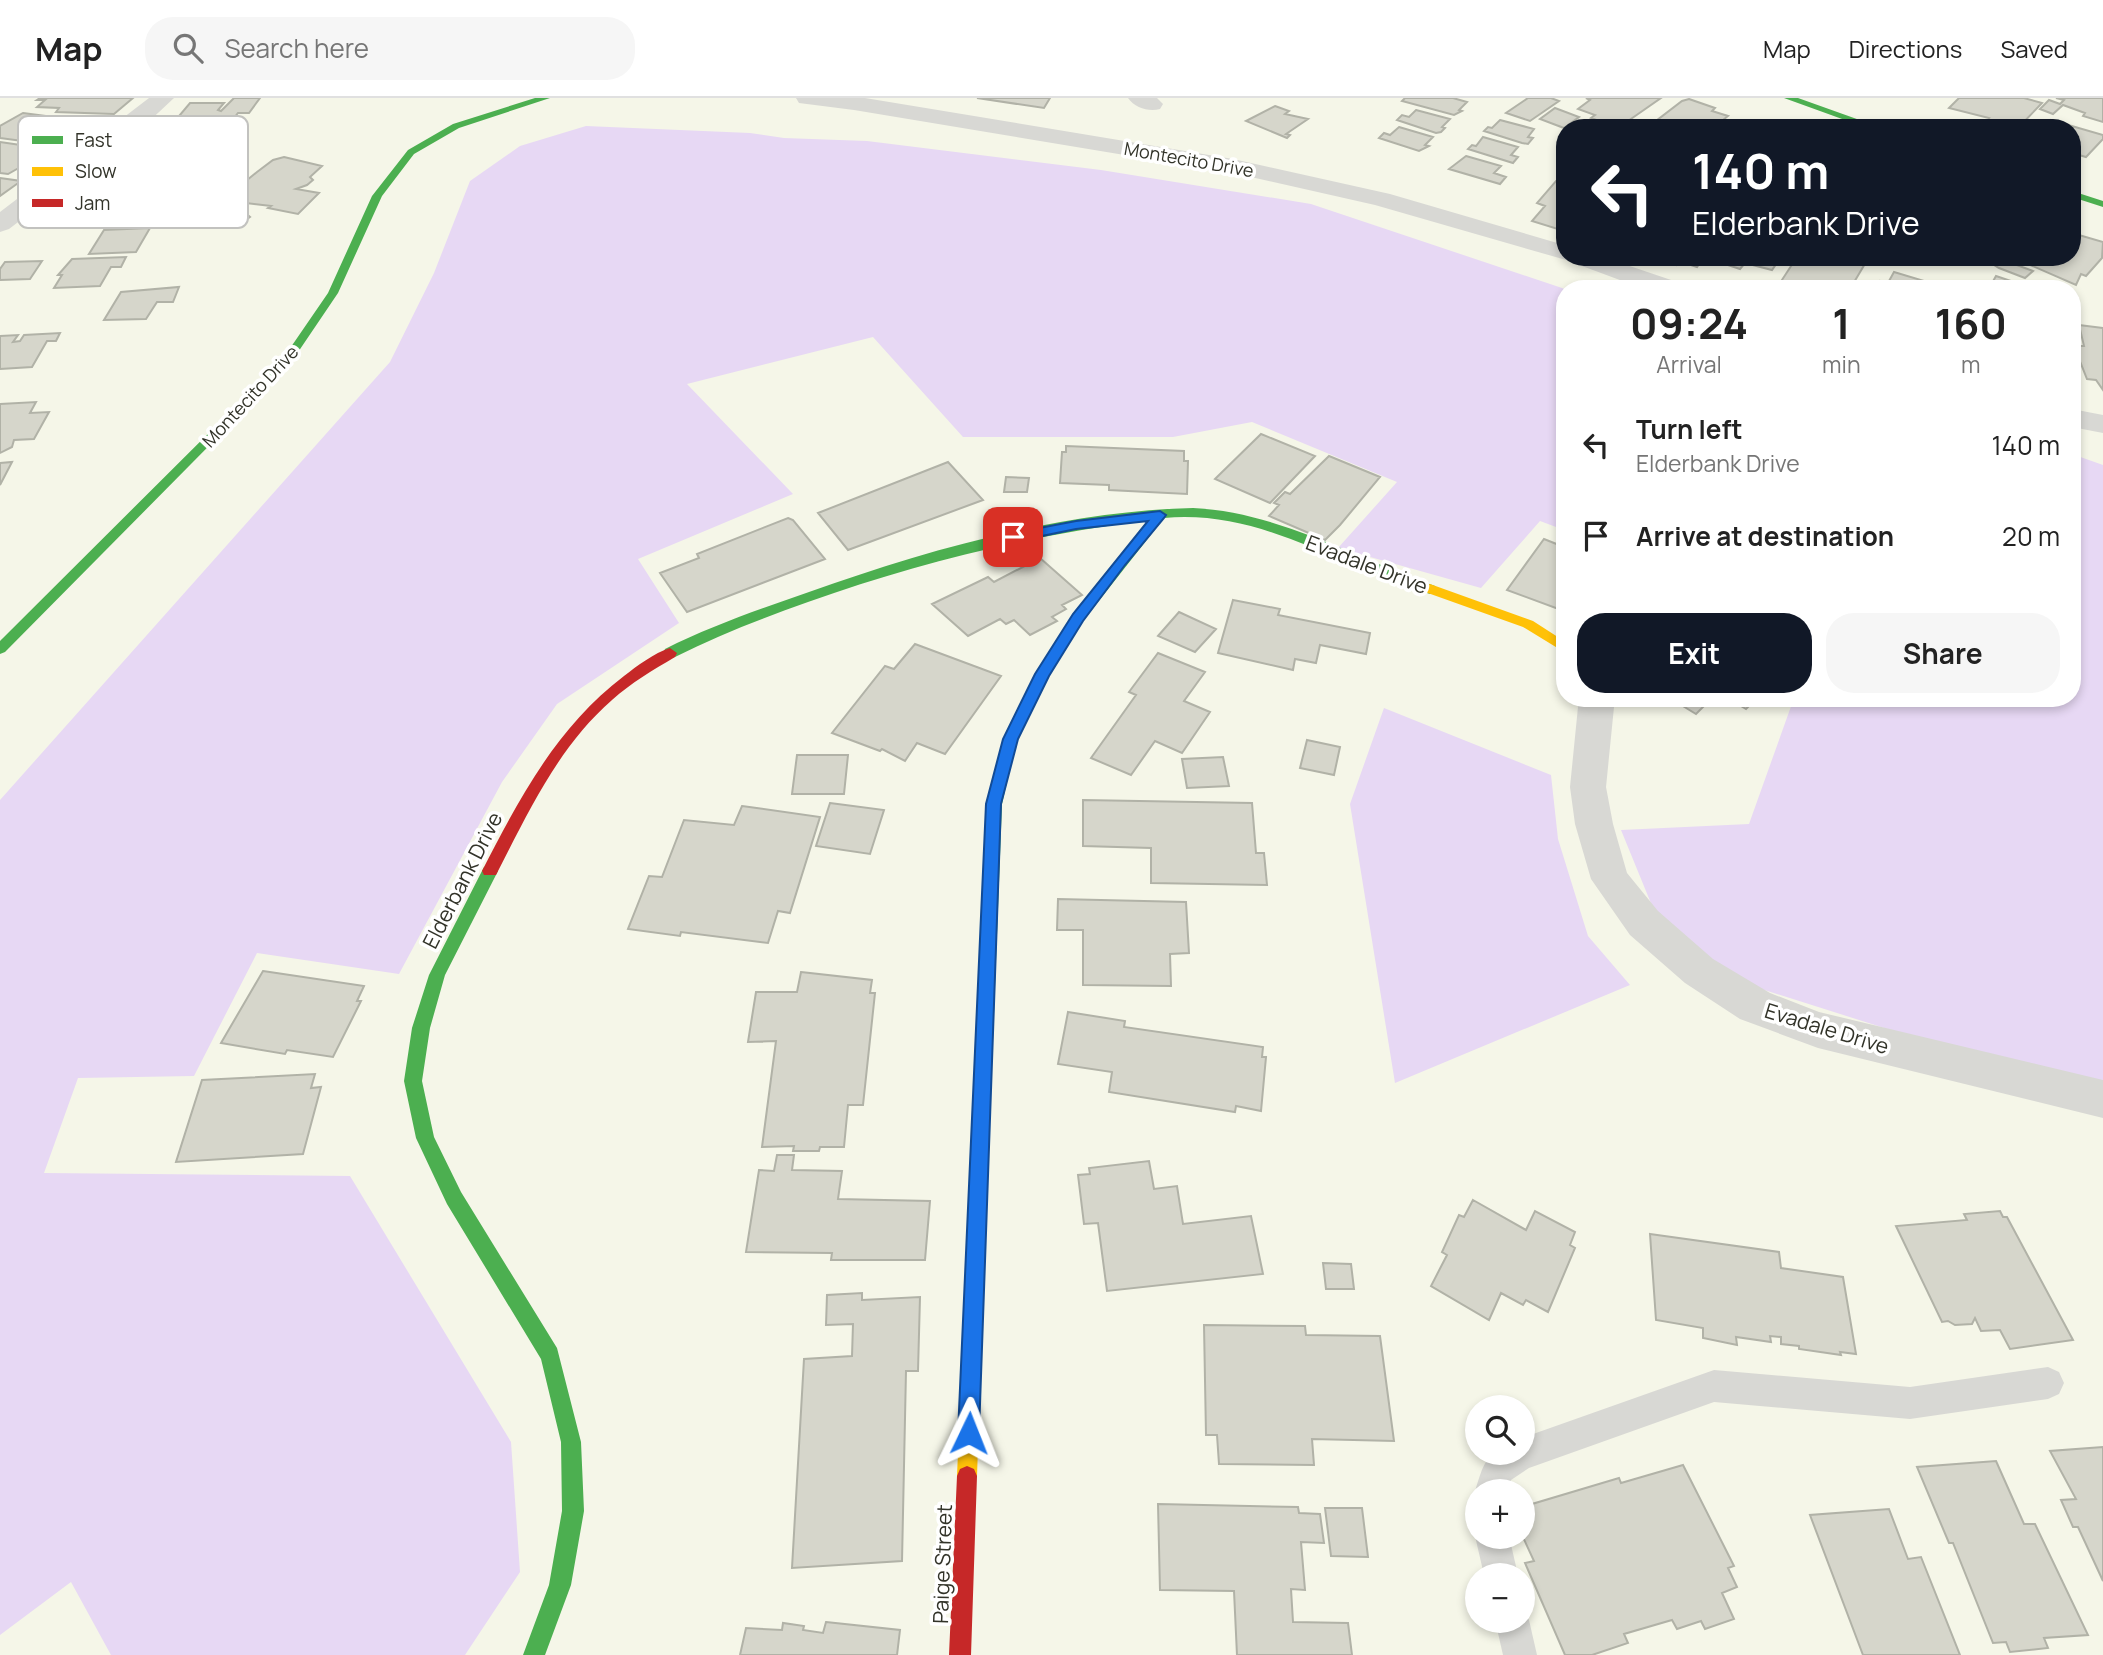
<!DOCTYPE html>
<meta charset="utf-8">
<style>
:root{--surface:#fff;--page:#f6f6f6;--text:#222;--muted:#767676;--line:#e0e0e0;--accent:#111827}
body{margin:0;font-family:Manrope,sans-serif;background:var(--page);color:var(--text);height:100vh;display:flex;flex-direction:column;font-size:26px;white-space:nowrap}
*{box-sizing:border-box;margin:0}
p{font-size:23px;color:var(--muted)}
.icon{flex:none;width:38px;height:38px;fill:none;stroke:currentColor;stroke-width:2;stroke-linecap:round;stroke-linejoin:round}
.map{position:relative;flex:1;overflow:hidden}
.sheet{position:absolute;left:1556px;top:182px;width:525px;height:427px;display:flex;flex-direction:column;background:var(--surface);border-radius:28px;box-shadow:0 4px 10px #0003}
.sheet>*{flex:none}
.top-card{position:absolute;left:1556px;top:21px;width:525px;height:147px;border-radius:28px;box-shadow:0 4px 10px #0003;background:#111827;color:#fff;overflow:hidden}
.tools{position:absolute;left:1465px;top:1297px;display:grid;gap:14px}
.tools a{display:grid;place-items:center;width:70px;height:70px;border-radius:50%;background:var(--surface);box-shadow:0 4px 10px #0003;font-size:35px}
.pin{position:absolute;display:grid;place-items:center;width:60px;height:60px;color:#fff;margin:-30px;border-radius:14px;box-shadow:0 4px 10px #0006}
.me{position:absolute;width:77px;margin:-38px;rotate:2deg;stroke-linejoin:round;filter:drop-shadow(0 0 5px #0008)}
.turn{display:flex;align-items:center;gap:24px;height:147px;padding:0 21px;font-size:32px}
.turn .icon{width:91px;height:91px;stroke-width:2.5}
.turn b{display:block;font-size:49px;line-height:60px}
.eta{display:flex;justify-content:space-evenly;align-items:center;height:119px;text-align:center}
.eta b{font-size:42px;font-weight:700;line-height:49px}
.cta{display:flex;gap:14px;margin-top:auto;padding:14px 21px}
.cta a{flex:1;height:80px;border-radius:28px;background:var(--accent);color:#fff;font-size:28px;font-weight:700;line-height:80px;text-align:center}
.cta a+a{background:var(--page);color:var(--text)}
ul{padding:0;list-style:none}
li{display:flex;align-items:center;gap:21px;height:91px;padding:0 21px}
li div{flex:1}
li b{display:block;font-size:26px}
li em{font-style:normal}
header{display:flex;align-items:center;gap:42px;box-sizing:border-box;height:98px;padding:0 35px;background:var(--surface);border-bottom:2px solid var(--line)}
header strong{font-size:33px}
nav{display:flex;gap:38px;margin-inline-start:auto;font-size:24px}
.search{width:490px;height:63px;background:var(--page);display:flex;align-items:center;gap:18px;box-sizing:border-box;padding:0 24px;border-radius:28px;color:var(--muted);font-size:26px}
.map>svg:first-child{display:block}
</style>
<header>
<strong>Map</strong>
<div class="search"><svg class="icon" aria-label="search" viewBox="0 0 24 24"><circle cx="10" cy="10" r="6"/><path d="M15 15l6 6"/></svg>Search here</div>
<nav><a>Map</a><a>Directions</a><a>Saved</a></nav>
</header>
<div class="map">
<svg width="2103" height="1557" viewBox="0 0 2103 1557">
<rect width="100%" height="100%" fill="#f5f6e8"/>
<path fill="#e7d8f4" d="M586 28 750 35 784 40 867 43 1101 72 1311 106 1565 191 1564 432 1540 423 1481 490 1338 450 1397 384 1252 324 1173 339H963L873 239 687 286 793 396 638 461 679 525 557 606 502 684 399 876 257 855 194 978 78 980 44 1075 350 1078 511 1344 520 1474 465 1557H111L71 1484 0 1537V702L390 264 434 175 470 83 520 48Z
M2072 356 2103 367V984L1919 941 1733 882 1657 820 1621 732 1749 726 1794 600H2072Z
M1384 610 1551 677 1558 741 1588 838 1630 887 1395 985 1350 706Z"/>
<path fill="#d6d6cb" stroke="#b1b2a7" stroke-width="2" d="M40 0H133L114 16 56 14 59 10 37 9 45 2H37Z
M234 0H260L249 15H238L230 25 174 24 190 5H224L218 12 221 13Z
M977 0H1050L1044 10Z
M1405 0H1453L1467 4 1459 12 1462 13 1454 17 1402 3Z
M1528 0H1551L1559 3 1530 23 1506 15Z
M1586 0H1661L1618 30 1591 20 1595 17 1578 11 1590 2Z
M1959 0H2024L2042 5 2018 30H2011L1987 22 1989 20 1949 10Z
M2056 0H2103V24L2083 18 2085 15 2063 7 2053 16 2040 11 2049 2 2060 6 2064 2Z
M1689 1 1715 10 1712 13 1728 18 1713 30H1663L1652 26 1682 3Z
M1275 8 1289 13 1285 16 1308 21 1286 36 1290 37 1287 40 1246 23Z
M1555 10 1579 19 1564 30 1540 21Z
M1416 12 1450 21 1442 29 1445 30 1441 34 1436 35 1397 22 1402 17 1409 19Z
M23 15 68 21 65 23 74 24 63 32 86 36 67 49 0 40V28Z
M1500 22 1534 31 1528 39 1533 40 1528 46 1522 45 1484 33 1488 29 1492 30Z
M2051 22 2103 37V41L2086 59 2072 55V30L2038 29 2042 26 2047 28Z
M1399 29 1433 39 1425 47 1429 48 1419 53 1379 40 1384 35 1390 37Z
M1483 39 1518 49 1511 57 1518 59 1513 65 1468 51 1472 47 1476 48Z
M0 44 48 51 60 54 47 64 33 62 8 76 0 75Z
M1466 58 1501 68 1494 75 1506 79 1500 86 1449 71Z
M284 59 322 68 310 79 313 82 307 87 296 91 319 95 298 116 268 110 271 108 230 103 233 100 232 97 244 87H241L257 74 273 62Z
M1564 79V133L1532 123 1545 108 1537 105 1556 83 1560 84Z
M0 80 21 83 0 98Z
M235 112 243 113 250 119 236 129 226 122Z
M150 130 136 154 89 156 104 132Z
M2072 135 2103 144 2102 160 2086 178 2081 176 2076 187 2012 159H2072Z
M126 159 121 169H111L100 188 54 190 62 177H58L72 161Z
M1665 159H1664H1704L1697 169 1679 163 1676 167 1663 163Z
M1723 159H1781L1772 172 1745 165 1740 171 1719 164Z
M1797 159H1869L1850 191H1776Z
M42 163 30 181 0 182V171L5 164Z
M1999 163H2006L2033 173 2025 180 1999 170 1994 167Z
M1894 174 1931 185 1928 191H1875L1880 183 1892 186 1893 184 1889 183Z
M1996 178 2017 185 2014 191 1992 185Z
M179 189 173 204H157L146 221 104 222 121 194Z
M2079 227 2103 230V292L2096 282 2087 281 2074 248H2084Z
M60 235 56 243H47L32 269 0 271V238L18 237 13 244 20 243 24 237Z
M36 304 30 315 49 314 34 341 14 342 12 349 0 355V306Z
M1261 336 1315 358 1270 405 1215 381Z
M1066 348 1184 353V363H1188L1187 396 1109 392V387L1060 385 1062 354H1066Z
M1329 358 1380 379 1340 427 1325 442 1269 418 1279 407 1274 405 1285 394 1290 396Z
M12 364 0 387V365Z
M948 364 983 402 848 452 818 415Z
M1006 379 1029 380 1027 394H1004Z
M788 420 793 422 825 461 687 514 660 475 699 460 697 456Z
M1544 441 1564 449V513L1507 492Z
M1040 460 1082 497 1062 507 1066 511 1052 519 1057 523 1030 537 1014 522 1006 526 1000 521 968 538 932 506 988 479 994 484Z
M1233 502 1280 511 1278 517 1370 535 1366 556 1320 547 1316 565 1295 561 1293 572 1218 555Z
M1179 514 1216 531 1195 554 1158 538Z
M915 546 1001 578 945 656 917 645 905 663 882 651 880 653 832 635 885 568 894 571Z
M1158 555 1205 574 1184 603 1210 614 1182 655 1155 643 1131 677 1091 660 1136 597 1129 594Z
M1670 600H1712L1696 616Z
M1728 600H1757L1746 611Z
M1307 642 1340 649 1334 677 1300 670Z
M797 657H848L844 696H792Z
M1223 659 1229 688 1187 690 1182 661Z
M1083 702 1252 705 1256 755H1264L1267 787 1151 785V750L1083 748Z
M830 705 884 712 870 756 816 748Z
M742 708 820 719 790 815 778 813 768 845 681 834 680 838 628 831 649 778 662 779 684 722 734 727Z
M1058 801 1186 804 1189 855 1170 856 1171 888 1083 887V832H1057Z
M263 873 364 888 357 903H361L333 959 287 952 285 956 221 945Z
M801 874 872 882 870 895H875L863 1007H848L844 1049H820L819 1053H793L794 1048 762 1049 776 943 748 944 756 894H797Z
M1068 914 1125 923 1124 929 1263 949 1262 959H1266L1261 1013 1236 1008 1235 1014 1109 994 1112 974 1058 966Z
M315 976 311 990 321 989 303 1056 176 1064 202 982Z
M777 1057H794L792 1072 842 1073 838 1101 930 1103 925 1162H831L832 1155 746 1154 759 1072 774 1073Z
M1149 1063 1154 1091 1177 1088 1183 1126 1251 1118 1263 1176 1107 1193 1098 1125 1084 1126 1078 1077 1090 1076 1089 1070Z
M1473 1102 1526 1132 1535 1113 1575 1134 1570 1147 1575 1150 1548 1214 1526 1202 1523 1207 1501 1195 1489 1222 1431 1188 1447 1157 1442 1154 1459 1117 1464 1119Z
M2000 1113 2003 1119H2007L2073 1242 2010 1251 2000 1232 1981 1233 1975 1220 1972 1226 1955 1227 1948 1223 1942 1224 1896 1128 1967 1122 1964 1116Z
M1650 1136 1779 1154 1781 1170 1843 1179 1856 1256 1840 1254 1841 1257 1799 1251V1248L1781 1246V1239L1770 1238 1771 1244 1736 1239 1737 1247 1703 1240V1230L1656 1222Z
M1323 1165 1351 1166 1354 1191H1326Z
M862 1195V1202L920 1199 918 1273H906L902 1463 792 1470 804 1261 852 1258 853 1226 826 1227 827 1197Z
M1204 1227 1305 1228 1306 1237 1380 1238 1394 1343 1312 1341 1314 1367 1219 1366 1217 1337H1206Z
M2103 1349V1483L2078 1429H2073L2061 1402 2076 1401 2050 1353Z
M1996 1363 2024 1426H2035L2088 1537 2044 1540 2048 1550 2010 1554 2006 1544 1993 1545 1953 1445H1949L1917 1369Z
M1683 1367 1734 1468 1728 1470 1737 1489 1722 1495 1734 1521 1705 1531 1701 1523 1677 1531 1672 1522 1624 1536 1628 1545 1592 1557H1565L1525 1465 1534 1463 1522 1437V1409L1619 1380 1621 1385Z
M1158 1406 1298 1409 1299 1415 1320 1416 1324 1445 1301 1444 1305 1492 1291 1491 1293 1524 1348 1525 1352 1557H1237L1234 1493 1160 1492Z
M1325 1410H1362L1368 1459 1331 1458Z
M1889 1411 1908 1461 1921 1459 1960 1557H1863L1810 1417Z
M826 1524 900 1532 897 1557H740L746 1530 782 1532 783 1525 804 1528 803 1532 823 1535Z"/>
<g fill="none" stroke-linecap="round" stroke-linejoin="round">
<path fill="#d8d8d4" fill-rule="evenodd" d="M2048 1269 2059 1274 2064 1285 2059 1296 2048 1301 1910 1321 1714 1304 1529 1370 1511 1382 1507 1393H1477V1398L1475 1393C1486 1359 1485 1354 1522 1354V1340L1714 1272 1910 1289Z
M1477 1434V1438H1509L1518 1477H1484L1475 1438Z
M1522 1509 1529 1522 1537 1557H1503L1495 1522H1522Z"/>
<path fill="#d8d8d4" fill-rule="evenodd" d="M149 0H174L143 29 9 131 0 134V114Z
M796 0H865L1233 61 1390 96 1564 147V159H1603L1680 185 1684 191H1644L1566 162 1375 107 1233 75 854 12 799 5Z
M1128 0H1157L1163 6 1160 11C1149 14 1135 10 1128 0Z
M2072 311 2103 317V335L2072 329Z
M1577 600H1611L1614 609 1606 689 1613 726 1627 775 1658 813 1713 861 1770 895 1819 914 2103 982V1020L1818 950 1740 921 1685 885 1630 837 1591 781 1575 726 1570 689 1578 609Z"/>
<path fill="#4caf50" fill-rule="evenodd" d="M535 0H550L459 30 414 56 382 98 338 195 290 266 5 554 0 556V543L282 262 328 195 372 98 408 52 453 26Z
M1784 0H1798L1882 30H1867Z
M2072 93 2103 103V109L2072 99Z
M1193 410C1279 414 1355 460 1435 488L1437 491 1430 496C1340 469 1262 411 1164 420L1083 523 1048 578 1017 641 1002 706 989 1046 986 1052 980 1054 974 1052 971 1046 986 706 1003 641 1035 576 1073 517 1149 422C1031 437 920 464 808 504 763 520 718 537 675 559L670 560 663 555 665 551C711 528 760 511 809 494 929 451 1064 413 1193 410Z
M490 767 496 769 498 773 445 877 430 930 422 983 434 1039 461 1094 557 1250 581 1344 584 1413 571 1487 545 1557H523L549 1487 562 1413 561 1344 541 1261 447 1106 416 1040 404 983 412 930 429 877 484 769Z"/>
<path fill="#ffc107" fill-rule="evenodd" d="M1430 486 1533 523 1564 543V554L1523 529 1425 494V488Z
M980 1038 986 1040 989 1046 977 1378 974 1385 967 1388 960 1385 957 1378 971 1046 974 1040Z"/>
<path fill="#c62828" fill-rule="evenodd" d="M670 550 677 555 675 559C653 572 631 585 612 602 558 649 528 715 496 777H484L482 773C520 699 557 629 624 578 637 568 654 555 670 550Z
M967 1368 974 1371 977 1378 971 1557H949L957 1378 960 1371Z"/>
</g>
<path fill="#1a73e8" stroke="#114b97" stroke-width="2" d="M1160 413 1166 417 1164 420 1125 467 1083 523 1049 578 1018 641 1001 706 979 1335 976 1342 969 1345 961 1342 958 1335 986 706 1003 641 1035 576 1073 516 1148 423 1076 431 1013 444 1006 439 1013 435 1076 423Z"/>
<g text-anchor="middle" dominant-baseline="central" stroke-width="7" stroke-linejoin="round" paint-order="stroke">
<g font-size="18" fill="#323329" stroke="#fff">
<text transform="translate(1189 61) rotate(10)">Montecito Drive</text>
<text transform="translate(250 298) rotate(-47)">Montecito Drive</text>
</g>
<g font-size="21" fill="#323329" stroke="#fff">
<text transform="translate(1367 466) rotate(21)">Evadale Drive</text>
<text transform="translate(462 782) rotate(-63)">Elderbank Drive</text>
<text transform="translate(1827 930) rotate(17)">Evadale Drive</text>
<text transform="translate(942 1466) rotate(-88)">Paige Street</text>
</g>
</g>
<rect x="18" y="18" width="230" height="112" rx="10" fill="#fff" stroke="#c2c2bf" stroke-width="2"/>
<rect x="32" y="38" width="31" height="8" fill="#4caf50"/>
<rect x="32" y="69" width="31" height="9" fill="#ffc107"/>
<rect x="32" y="101" width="31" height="8" fill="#c62828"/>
<g font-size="19" fill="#323329">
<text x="75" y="49">Fast</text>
<text x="75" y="80">Slow</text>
<text x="75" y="112">Jam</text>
</g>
</svg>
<div class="tools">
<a><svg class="icon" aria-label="search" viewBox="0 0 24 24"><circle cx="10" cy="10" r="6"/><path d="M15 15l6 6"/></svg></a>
<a>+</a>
<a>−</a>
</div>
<div class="pin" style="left:1013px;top:439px;background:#d93025"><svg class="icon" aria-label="arrive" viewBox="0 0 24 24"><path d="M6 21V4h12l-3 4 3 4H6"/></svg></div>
<svg class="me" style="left:969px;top:1335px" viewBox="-20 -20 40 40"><path d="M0-17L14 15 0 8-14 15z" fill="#1a73e8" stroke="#fff" stroke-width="4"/></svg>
<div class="top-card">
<div class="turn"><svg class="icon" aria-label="left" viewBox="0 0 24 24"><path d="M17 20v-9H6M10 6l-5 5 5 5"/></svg><div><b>140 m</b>Elderbank Drive</div></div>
</div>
<section class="sheet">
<div class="eta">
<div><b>09:24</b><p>Arrival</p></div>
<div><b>1</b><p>min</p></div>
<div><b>160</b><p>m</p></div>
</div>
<ul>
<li><svg class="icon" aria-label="left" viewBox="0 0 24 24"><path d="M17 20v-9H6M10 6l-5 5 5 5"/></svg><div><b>Turn left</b><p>Elderbank Drive</p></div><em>140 m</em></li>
<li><svg class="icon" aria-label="arrive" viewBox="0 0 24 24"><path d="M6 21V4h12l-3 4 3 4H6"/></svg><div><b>Arrive at destination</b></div><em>20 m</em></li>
</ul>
<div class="cta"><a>Exit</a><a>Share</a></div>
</section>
</div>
